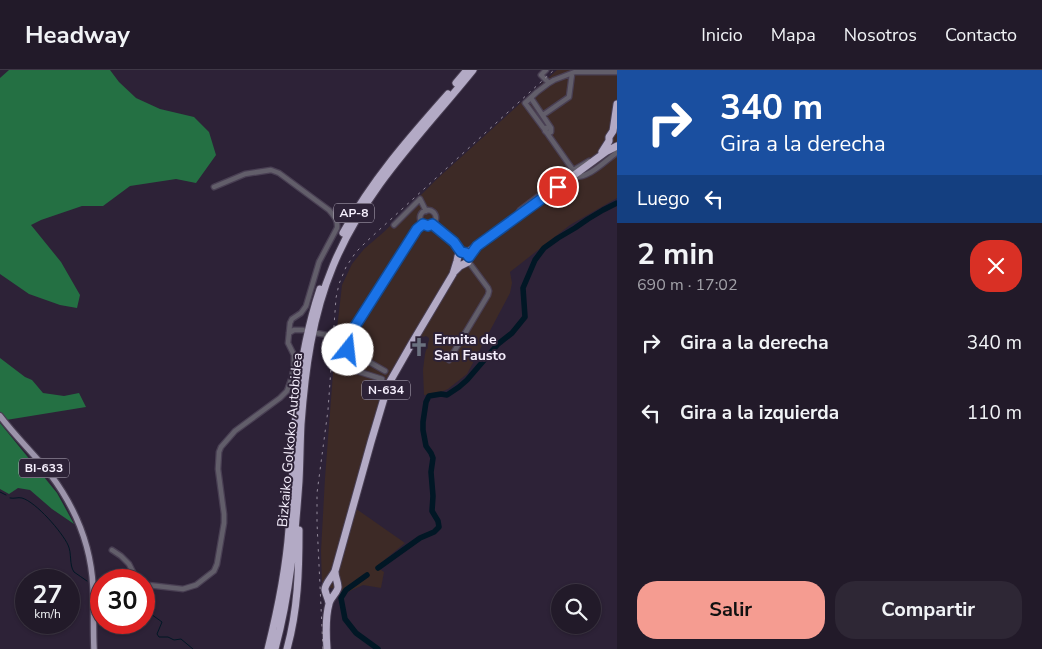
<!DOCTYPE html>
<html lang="es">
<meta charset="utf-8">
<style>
:root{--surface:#221a29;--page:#2e2735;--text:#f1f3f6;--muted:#a2a1a8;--line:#3f3846;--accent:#f59c91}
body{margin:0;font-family:"Nunito Sans",sans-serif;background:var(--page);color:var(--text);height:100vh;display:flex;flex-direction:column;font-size:19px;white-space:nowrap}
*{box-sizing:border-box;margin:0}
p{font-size:16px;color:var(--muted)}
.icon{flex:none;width:28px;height:28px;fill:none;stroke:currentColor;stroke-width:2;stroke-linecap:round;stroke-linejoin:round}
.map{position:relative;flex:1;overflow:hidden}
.details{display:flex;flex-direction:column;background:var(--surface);width:425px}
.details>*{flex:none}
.guide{background:#1a4fa0;color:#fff;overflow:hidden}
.controls{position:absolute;left:551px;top:514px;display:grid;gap:10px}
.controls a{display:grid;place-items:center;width:50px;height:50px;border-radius:50%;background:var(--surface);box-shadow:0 1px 4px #0004,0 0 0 1px var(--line);font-size:25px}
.speed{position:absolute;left:15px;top:499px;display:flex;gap:10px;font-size:25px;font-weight:700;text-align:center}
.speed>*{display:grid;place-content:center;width:65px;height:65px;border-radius:50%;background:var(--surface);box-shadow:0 1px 4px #0004,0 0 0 1px var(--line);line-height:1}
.speed small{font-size:12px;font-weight:400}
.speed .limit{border:8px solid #d22;background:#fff;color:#111}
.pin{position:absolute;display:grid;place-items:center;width:42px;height:42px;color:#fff;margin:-21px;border:2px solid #fff;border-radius:50%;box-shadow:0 1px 5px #0007}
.me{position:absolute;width:55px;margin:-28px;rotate:16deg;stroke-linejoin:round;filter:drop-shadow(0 0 4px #0008)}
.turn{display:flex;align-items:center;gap:18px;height:105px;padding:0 20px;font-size:22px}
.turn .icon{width:65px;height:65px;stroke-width:2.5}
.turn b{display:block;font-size:35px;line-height:42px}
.then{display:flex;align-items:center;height:48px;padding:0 20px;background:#0003;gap:10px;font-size:19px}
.round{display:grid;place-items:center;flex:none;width:52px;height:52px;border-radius:20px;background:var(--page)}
.summary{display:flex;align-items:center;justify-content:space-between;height:85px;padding:0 20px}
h1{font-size:30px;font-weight:700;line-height:38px}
.primary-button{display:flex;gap:10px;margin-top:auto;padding:10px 20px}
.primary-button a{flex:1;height:58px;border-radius:20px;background:var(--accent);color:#111;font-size:20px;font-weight:700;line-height:58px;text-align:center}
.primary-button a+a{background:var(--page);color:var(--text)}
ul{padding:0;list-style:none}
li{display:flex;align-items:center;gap:15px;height:70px;padding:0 20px}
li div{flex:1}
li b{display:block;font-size:19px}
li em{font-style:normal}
header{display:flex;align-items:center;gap:30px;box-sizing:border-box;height:70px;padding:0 25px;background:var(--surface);border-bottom:1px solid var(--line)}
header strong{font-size:24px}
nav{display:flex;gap:28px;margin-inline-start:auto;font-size:18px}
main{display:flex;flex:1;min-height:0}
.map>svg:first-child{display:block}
</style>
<header>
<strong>Headway</strong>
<nav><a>Inicio</a><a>Mapa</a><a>Nosotros</a><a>Contacto</a></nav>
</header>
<main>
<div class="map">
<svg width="617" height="579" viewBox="0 0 617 579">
<rect width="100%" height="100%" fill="#2d2237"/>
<path fill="#3d2a26" d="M557 0H617V128L570 155 510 202 512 213 510 223 467 304 448 319 436 324 424 325 423 300 425 284 429 270V268L426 266 423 267 414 274 393 314 374 367 355 438 405 473 376 497 384 502 381 518 363 515 348 522 322 516 321 481 325 408 335 277 342 215 352 194 364 179 385 161 437 109Z"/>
<path fill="#247043" d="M9 0H110L119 12 136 28 160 39 194 47 209 62 216 85 196 113 176 109 130 116 103 136H82L41 150 31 155 61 192 80 225 77 238 60 235 29 224 0 204V8Z
M0 288 25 307 32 310 43 323 64 326 79 323 86 337 0 351Z
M0 353 57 423 74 454 52 439 30 420 18 418 9 424 0 419Z"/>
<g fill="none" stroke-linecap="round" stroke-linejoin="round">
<path stroke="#011725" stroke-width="1" d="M0 422 6 425
M10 428C14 429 18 427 22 428 36 432 62 462 68 475 72 483 69 495 74 502 78 505 83 508 87 511
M97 513H101
M144 539 162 552 157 564 159 567H168L174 570 181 569 193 579"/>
<path stroke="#011725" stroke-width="5.5" d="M378 498 420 468 434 462 439 457 438 451 432 441 433 426 431 402 433 388 431 383 426 376 423 360V352L426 332 429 326 441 324 447 325 459 317 467 310 498 274 512 263 525 247 523 218 535 190 544 178 558 168 575 158 588 149 603 140 617 133
M367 505 346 520 341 528 345 549 356 563 378 579"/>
<g stroke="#493f53" stroke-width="7">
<path id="minor" d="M546 0 541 5 549 13 554 10 575 2H617
M531 28 551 58V62L547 63 545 61 546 58 550 57
M543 45 569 27 572 4
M545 60 525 33 537 22 549 13
M572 101 589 91
M572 107C588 109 603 93 615 84L617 81
M420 148a8 8 0 1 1 16 0a8 8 0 1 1-16 0Z
M517 145 520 140 573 100 547 63
M433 154 454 171 461 182
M394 155 420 129 426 141
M289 263 294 260H303
M316 263 344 268 350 267
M346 279V274L354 258 417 159 423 155
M346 279 350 281C352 289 350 295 342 297L340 296 337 291C339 285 340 282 346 279Z
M350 281 385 301
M449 290 488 225 489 221 488 218 471 195
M344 297 382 309
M112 480 121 486 129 494 137 510
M144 513 148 515 183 519 196 515 214 501 217 494 224 453V444L218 399 219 382 221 377 235 361 280 328 287 321 292 307 294 296V285L288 273 290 253 292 249 301 243 306 236 319 192 337 158C338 150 334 146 329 140L279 103 271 100 245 104 214 117"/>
</g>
<g stroke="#493f53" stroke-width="8">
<path id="major" d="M0 346C15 366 34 384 50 404 75 437 91 476 93 517 94 538 93 559 94 579"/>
</g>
<g stroke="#493f53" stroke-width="9">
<path id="highway" d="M456 13 467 0
M602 82 609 71V67L613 61 617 34
M343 163C372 110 409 68 448 24
M455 201 460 196 468 192 469 187 475 179
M329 533C328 528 326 525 325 520 324 515 332 507 335 501L371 372 388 315 412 273 453 204 457 191 458 186 461 182 466 183 477 176 607 81 617 76
M268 579C278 539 286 500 289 459 293 416 293 373 297 330 301 292 308 255 320 219
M275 579C290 524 295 467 299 411 300 392 300 373 301 354 305 300 312 246 333 196 364 120 423 62 473 0
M287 579C298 539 299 501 299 460
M327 579C326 565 325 548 329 534 330 528 338 522 338 517 338 512 335 507 335 502"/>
</g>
<use href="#minor" stroke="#625e6a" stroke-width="4.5"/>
<use href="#major" stroke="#9c94ab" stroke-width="5.5"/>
<use href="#highway" stroke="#b3aac5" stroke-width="7"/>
<path stroke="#958c9d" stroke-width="1" stroke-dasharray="2.5 5" stroke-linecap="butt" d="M323 579 317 453V423L328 340 336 228 339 214 346 197 356 182 366 172 554 0"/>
</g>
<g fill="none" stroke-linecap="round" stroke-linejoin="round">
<g stroke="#114b97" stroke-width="12">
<path id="route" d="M348 280 346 279V274L354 258 417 159 423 154 428 156 432 154 454 172 461 182 466 183 469 187 477 176 558 117"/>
</g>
<use href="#route" stroke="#1a73e8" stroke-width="9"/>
</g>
<defs>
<g id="church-bare" transform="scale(1.5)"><path d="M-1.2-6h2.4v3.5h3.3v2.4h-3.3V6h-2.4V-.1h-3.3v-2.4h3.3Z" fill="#6b7280" stroke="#2d2237" stroke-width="2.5" paint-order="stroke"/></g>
</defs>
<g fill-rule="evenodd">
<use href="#church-bare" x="419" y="277"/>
</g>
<g text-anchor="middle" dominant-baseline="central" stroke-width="4" stroke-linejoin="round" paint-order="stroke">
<g fill="#2d2237" stroke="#bab2c2" stroke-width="1">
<rect x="334" y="133.5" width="40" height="19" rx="4"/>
<rect x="362" y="310.5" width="48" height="19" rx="4"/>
<rect x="19" y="388.5" width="50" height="19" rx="4"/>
</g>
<g font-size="12" font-weight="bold" fill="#f6effd">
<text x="354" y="143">AP-8</text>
<text x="386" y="320">N-634</text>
<text x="44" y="398">BI-633</text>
</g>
<g font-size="14" font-weight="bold" fill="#f6effd" stroke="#2d2237" text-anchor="start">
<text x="434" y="269">Ermita de<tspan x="434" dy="16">San Fausto</tspan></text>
</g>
<g font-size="14" fill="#f6effd" stroke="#2d2237">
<text transform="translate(290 370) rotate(-85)">Bizkaiko Golkoko Autobidea</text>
</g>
</g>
</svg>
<div class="controls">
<a><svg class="icon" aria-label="search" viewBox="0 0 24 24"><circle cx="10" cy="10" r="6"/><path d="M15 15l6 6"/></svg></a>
</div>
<div class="speed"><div>27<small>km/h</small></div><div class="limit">30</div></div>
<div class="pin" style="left:558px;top:117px;background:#d93025"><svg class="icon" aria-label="arrive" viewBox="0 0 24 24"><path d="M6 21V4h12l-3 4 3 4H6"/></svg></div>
<svg class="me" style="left:348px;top:280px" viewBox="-20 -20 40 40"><circle r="19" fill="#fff"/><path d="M0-13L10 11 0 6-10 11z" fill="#1a73e8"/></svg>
</div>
<section class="details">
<div class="guide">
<div class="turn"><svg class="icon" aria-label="right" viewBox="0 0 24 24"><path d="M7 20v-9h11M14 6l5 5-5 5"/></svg><div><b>340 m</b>Gira a la derecha</div></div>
<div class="then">Luego<svg class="icon" aria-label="left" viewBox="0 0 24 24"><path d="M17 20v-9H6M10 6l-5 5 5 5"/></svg></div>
</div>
<div class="summary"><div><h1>2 min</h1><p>690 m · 17:02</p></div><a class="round" style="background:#d93025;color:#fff"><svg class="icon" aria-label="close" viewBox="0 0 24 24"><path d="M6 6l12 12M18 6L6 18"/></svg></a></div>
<ul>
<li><svg class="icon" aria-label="right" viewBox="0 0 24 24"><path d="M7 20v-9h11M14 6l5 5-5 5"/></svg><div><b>Gira a la derecha</b></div><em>340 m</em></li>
<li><svg class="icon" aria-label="left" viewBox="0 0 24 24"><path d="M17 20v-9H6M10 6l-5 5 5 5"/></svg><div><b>Gira a la izquierda</b></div><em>110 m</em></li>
</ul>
<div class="primary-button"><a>Salir</a><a>Compartir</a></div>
</section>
</main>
